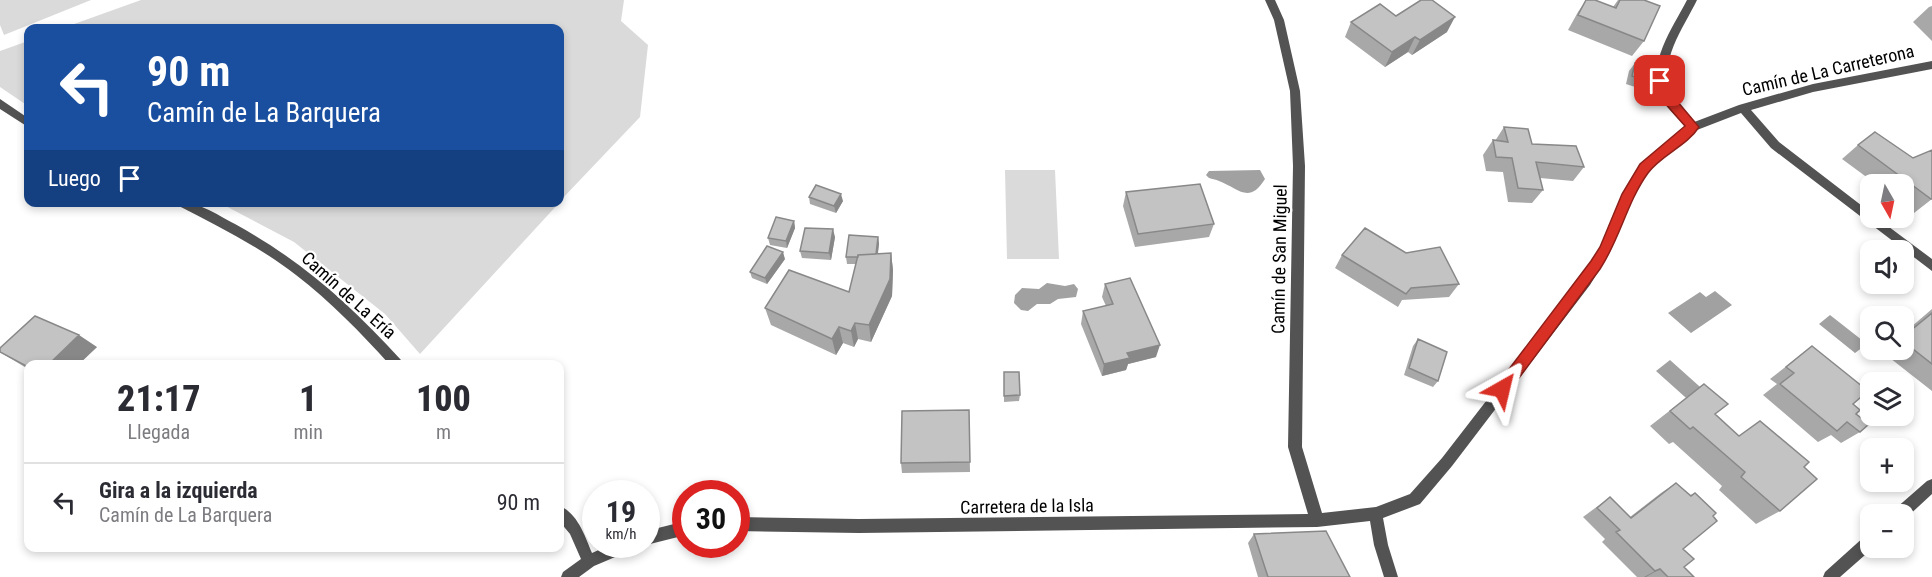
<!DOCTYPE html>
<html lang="es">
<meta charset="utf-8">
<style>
:root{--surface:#fff;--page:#f7f7f7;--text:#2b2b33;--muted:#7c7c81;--line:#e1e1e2}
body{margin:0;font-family:"Roboto Condensed",sans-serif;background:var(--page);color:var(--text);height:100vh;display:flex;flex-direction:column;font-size:22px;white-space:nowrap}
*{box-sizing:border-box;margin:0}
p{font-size:20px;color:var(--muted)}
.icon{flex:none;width:33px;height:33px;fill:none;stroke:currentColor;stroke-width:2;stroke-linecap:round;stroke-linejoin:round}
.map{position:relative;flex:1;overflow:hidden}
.drawer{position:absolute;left:24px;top:360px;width:540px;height:192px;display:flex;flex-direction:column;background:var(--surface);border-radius:12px;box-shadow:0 3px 9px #0003}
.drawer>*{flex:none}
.hud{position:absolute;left:24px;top:24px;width:540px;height:183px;border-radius:12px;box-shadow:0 3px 9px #0003;background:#1a4fa0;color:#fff;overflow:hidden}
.needle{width:39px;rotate:171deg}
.fabs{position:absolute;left:1860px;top:174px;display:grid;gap:12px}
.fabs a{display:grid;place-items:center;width:54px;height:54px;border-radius:12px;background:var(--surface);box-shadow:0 3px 9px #0003;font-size:30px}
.speed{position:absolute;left:582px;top:480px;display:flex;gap:12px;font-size:30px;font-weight:700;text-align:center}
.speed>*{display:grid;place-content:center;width:78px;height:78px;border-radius:50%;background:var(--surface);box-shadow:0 3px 9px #0003;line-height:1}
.speed small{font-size:15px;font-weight:400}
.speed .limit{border:9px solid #d22;background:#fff;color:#111}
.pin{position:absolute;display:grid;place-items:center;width:51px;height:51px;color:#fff;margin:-26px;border-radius:12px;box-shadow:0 3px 9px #0006}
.me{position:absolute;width:66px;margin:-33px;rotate:37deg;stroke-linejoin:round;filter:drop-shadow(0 0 4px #0008)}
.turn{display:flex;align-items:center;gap:21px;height:126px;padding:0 24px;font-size:27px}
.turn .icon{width:78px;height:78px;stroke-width:2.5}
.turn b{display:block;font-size:42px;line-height:51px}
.then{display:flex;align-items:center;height:57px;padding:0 24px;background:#0003;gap:12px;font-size:22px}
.eta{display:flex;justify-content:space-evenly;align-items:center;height:102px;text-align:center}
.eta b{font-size:36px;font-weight:800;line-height:42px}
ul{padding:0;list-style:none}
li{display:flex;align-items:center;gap:18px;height:78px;padding:0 24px;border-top:2px solid var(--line)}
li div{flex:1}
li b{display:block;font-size:22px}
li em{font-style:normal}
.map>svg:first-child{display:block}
</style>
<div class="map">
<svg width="1932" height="577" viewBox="0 0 1932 577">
<rect width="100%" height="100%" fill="#fff"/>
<path fill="#dadada" d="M0 0H91L4 35 0 25Z
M141 0H624L621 21 648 45 640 117 560 201V28H63Z
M28 41V106L0 87V51Z
M1005 170H1055L1059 259H1007Z
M220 203H559L420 354 385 314 294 242Z"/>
<path fill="#a1a1a1" d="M1260 170 1265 179C1249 205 1238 188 1219 181 1212 178 1210 180 1206 175L1209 171Z
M1047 283 1065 286 1074 284 1078 289 1076 297 1058 299 1050 304H1037L1028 311 1021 310 1014 303 1015 295 1022 288 1039 289Z
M1715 291 1732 305 1691 333 1668 313 1700 292 1706 297Z
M1830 315 1867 344 1855 353 1819 324Z
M1670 360 1718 403 1704 414 1656 371Z"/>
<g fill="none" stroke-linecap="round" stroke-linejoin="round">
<path fill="#535353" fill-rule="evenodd" d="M1687 0H1697C1684 27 1656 64 1672 95 1678 107 1691 115 1698 127L1693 131 1689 130C1680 120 1668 110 1662 97 1645 64 1673 28 1687 0Z"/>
<path fill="#535353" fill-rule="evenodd" d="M1265 0H1275L1284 20 1300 91 1305 166 1302 447 1322 513 1376 507 1410 494 1442 458 1582 277 1601 247 1622 194 1640 165 1689 124 1739 105 1813 84 1932 61V69L1813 92 1751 110 1779 142 1870 212V218H1877L1932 259V271L1771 148 1741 113 1697 130 1648 171 1633 195 1610 252 1590 285 1452 466 1420 504 1383 518 1388 545 1398 577H1384L1374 545 1370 521 1317 527 859 533 736 531V517L859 519 1308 514 1288 447 1293 166 1290 91 1274 20Z
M0 99 28 118V127L0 109Z
M176 202C200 202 214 213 235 224 302 261 350 304 401 360L403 364H389C361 333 330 301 296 275 260 247 218 226 177 205Z
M1932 479V494L1905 519 1904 514H1893L1895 509 1927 481Z
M560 506C578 514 585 536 592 553L612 544H636L634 549 594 566 579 577H561L563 572 581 559 570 534 560 522Z
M686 521V535L646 545 645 544 646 531Z
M1870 534V548H1873L1840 577H1823L1825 572 1865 536Z"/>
</g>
<path fill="#a8a8a8" d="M1586 0 1613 7 1618 0H1644V41L1632 56 1568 30 1578 12Z
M1932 6V41L1913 22 1929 7Z
M1396 16 1447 32 1412 55 1408 52 1385 67 1345 37 1351 22Z
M1644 59 1650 82 1644 90 1626 84 1629 71 1635 63 1640 65Z
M1504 127 1532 144 1584 167 1573 181 1540 178 1543 190 1532 203 1508 202 1503 172 1486 171 1483 155 1493 140 1495 141Z
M1858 145 1913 158 1932 199 1914 213 1904 205V184H1876L1842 159Z
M1126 192 1214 224 1209 237 1135 247 1123 206Z
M809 197 843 201 836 213 810 204Z
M794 221 795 228 787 248 770 245 768 238Z
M835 237 831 260 802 258 800 251Z
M878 237 879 244 878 254 891 253 893 270 892 296 871 342 858 339 854 347 843 343 836 355 771 325 765 308 849 292 856 264H847L846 257Z
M1342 255 1459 284 1449 297 1402 300 1398 307 1335 268Z
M785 259 767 284 752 278 750 272Z
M1105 284 1156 357 1128 364 1126 370 1102 376 1081 324 1083 311 1106 306 1102 297Z
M1932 309V391L1881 351 1883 350H1904V333Z
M1418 339 1438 381 1433 387 1404 375 1413 346Z
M1812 346 1853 404 1856 414 1860 432 1841 443 1831 435 1818 442 1763 395 1777 384 1770 379Z
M97 347 79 364H28V369L0 352Z
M1004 372 1020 395 1019 401 1004 402Z
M1704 384 1715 414 1738 436 1804 467 1780 511 1756 524 1719 490 1722 486 1673 442 1669 444 1650 426Z
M969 410 970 472 902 473 901 463Z
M1676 483 1690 495 1695 493 1713 516 1683 549 1684 567 1694 577H1637L1602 542 1605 539 1583 517 1610 497 1630 517 1661 493Z
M1254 534 1350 577H1258L1248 543Z"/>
<path fill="#888" d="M1455 17 1447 32 1412 55 1420 40Z
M1415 37 1408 52 1385 67 1392 52Z
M841 194 843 201 836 213 834 206Z
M794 221 795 228 787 248 786 241Z
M833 229 835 237 831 260 829 253Z
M878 237 879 244 876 265V258Z
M783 252 785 259 767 284 765 278Z
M891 253 893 270 892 296 871 342 869 325Z
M855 323 858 339 854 347 851 331Z
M839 327 843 343 836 355 832 339Z
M79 335 97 347 79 364H49Z
M1160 345 1156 357 1128 364 1126 370 1102 376 1104 364 1127 353Z
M1660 569 1646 577H1644L1655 571Z"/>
<path fill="#c3c3c3" stroke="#888" stroke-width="1.5" d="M1421 0H1432L1455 17 1420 40 1415 37 1392 52 1351 22 1380 4 1396 16Z
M1586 0H1595L1616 8 1620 0H1644L1660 6 1644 41 1578 15Z
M1644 59 1653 62 1650 82 1632 76 1635 63 1643 65Z
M1504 127 1528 129 1532 144 1576 146 1584 167 1536 162 1543 190 1518 188 1512 158 1496 157 1493 140 1508 142Z
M1875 132 1913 158 1932 150V199H1931L1858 145Z
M1200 184 1214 224 1138 234 1126 192Z
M816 185 841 194 834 206 809 197Z
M776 217 794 221 786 241 768 238Z
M805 228 833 229 829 253 800 251Z
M1365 228 1406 253 1440 247 1459 284 1411 288 1406 294 1342 255Z
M849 235 878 237 876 254 858 255V257H846Z
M767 246 783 252 765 278 750 272Z
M891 253 890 279 869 325 855 323 851 331 839 327 832 339 765 308 789 270 849 292 858 255Z
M1130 278 1160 345 1127 353 1130 358 1104 364 1083 311 1113 304 1105 284Z
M1932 313V364L1904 342V336Z
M35 316 79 335 49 364H28V367L0 352V348Z
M1418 339 1447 352 1438 381 1409 368Z
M1812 346 1868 391 1853 404 1860 410 1856 414 1869 424 1860 432 1847 422 1837 431 1780 384 1794 373 1786 367Z
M1004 372H1019L1020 395 1004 396Z
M1704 384 1728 404 1715 414 1739 436 1760 421 1809 462 1804 467 1817 479 1780 511 1741 477 1745 472 1693 427 1690 429 1670 411Z
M969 410 970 462 901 463 902 411Z
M1676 483 1691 496 1695 493 1716 513 1713 516 1717 521 1683 549 1694 559 1684 567 1694 577H1668L1660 569 1655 571 1616 532 1620 530 1597 508 1610 497 1631 518Z
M1326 531 1350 577H1268L1254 534Z"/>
<path fill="#d93025" stroke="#8d1f18" stroke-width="1.5" d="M1660 77 1665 78 1672 95 1699 127C1687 146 1661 155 1648 173 1627 202 1620 239 1600 269L1507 394H1497L1495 389 1497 385 1591 261 1600 247 1622 194 1640 164 1685 126 1663 101 1655 81Z"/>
<g text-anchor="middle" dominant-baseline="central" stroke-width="4.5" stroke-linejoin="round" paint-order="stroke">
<g font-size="18" fill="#000" stroke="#fff">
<text transform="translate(1828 70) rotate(-13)">Camín de La Carreterona</text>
<text transform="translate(1279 259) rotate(-89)">Camín de San Miguel</text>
<text transform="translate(349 295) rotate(42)">Camín de La Ería</text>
<text transform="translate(1027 506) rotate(-1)">Carretera de la Isla</text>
</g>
</g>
</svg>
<div class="fabs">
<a><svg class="needle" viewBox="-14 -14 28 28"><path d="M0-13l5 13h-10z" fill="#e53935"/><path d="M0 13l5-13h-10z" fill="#7c7c81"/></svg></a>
<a><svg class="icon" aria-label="sound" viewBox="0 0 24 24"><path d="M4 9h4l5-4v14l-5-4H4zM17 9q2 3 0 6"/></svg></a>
<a><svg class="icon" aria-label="search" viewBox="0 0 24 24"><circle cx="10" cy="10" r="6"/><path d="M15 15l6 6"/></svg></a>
<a><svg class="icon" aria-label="layers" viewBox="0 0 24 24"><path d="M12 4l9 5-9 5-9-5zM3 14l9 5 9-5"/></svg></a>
<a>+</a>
<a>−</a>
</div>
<div class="speed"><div>19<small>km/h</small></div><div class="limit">30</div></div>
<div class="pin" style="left:1660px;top:81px;background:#d93025"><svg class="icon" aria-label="arrive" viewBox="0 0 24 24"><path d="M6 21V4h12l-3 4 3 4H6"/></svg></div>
<svg class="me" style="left:1502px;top:389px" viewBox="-20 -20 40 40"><path d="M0-17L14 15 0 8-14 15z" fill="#d93025" stroke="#fff" stroke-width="4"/></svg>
<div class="hud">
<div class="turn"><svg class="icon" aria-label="left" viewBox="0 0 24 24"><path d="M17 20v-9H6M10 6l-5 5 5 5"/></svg><div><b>90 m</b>Camín de La Barquera</div></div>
<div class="then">Luego<svg class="icon" aria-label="arrive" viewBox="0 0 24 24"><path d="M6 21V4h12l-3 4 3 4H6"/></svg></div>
</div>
<section class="drawer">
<div class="eta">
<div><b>21:17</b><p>Llegada</p></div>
<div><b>1</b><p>min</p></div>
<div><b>100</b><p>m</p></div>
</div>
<ul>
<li><svg class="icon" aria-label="left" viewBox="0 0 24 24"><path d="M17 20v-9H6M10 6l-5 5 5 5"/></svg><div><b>Gira a la izquierda</b><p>Camín de La Barquera</p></div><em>90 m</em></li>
</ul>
</section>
</div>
